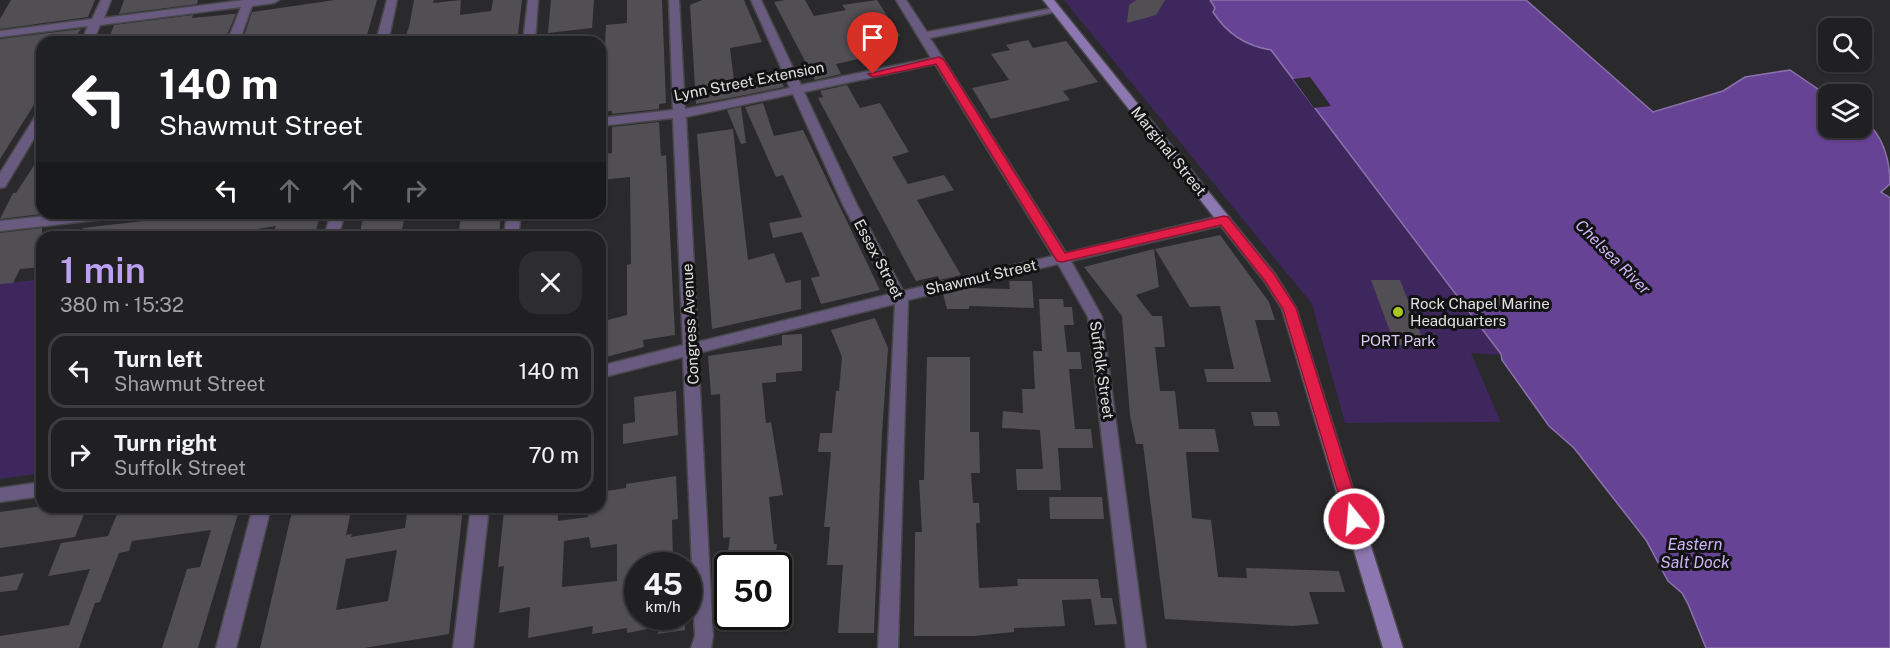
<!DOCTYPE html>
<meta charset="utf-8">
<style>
:root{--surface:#201f21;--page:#2d2c2e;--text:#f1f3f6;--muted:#a2a2a5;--line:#3d3d3f;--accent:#bca0f2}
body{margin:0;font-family:"Public Sans",sans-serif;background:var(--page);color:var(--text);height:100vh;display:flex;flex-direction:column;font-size:22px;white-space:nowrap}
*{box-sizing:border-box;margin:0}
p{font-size:20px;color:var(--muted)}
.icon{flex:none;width:33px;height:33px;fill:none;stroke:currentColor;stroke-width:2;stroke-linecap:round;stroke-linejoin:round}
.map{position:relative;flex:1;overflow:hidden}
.side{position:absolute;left:36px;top:231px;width:570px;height:282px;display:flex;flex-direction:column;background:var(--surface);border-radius:18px;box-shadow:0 2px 4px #0004,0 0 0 2px var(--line)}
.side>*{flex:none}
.guide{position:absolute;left:36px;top:36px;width:570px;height:183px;border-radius:18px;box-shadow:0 2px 4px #0004,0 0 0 2px var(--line);background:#202124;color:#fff;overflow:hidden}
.tools{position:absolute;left:1818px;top:18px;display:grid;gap:12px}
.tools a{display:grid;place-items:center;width:54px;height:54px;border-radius:12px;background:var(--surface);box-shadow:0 2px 4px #0004,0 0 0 2px var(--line);font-size:30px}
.speed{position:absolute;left:624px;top:552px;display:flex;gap:12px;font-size:30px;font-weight:700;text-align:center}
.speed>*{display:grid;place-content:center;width:78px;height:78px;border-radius:50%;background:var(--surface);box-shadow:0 2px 4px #0004,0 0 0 2px var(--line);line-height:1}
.speed small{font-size:15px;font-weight:400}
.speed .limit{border:3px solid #111;border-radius:9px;background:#fff;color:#111}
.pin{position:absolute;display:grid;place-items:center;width:51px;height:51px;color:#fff;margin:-62px -26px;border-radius:50% 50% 50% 0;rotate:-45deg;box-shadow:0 0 6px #0007}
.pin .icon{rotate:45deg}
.me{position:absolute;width:66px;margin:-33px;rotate:343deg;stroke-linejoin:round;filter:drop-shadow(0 0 4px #0008)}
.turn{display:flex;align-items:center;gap:21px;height:126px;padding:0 24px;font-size:27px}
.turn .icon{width:78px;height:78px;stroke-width:2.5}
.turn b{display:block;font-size:42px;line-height:51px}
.lanes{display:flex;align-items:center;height:57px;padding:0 24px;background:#0003;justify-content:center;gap:30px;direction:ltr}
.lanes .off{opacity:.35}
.round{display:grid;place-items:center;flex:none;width:63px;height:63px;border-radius:18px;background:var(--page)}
.summary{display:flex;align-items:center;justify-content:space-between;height:102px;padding:0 24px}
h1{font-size:36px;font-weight:600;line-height:45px;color:var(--accent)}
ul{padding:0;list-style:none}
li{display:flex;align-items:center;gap:18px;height:75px;margin:0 12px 9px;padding:0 12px;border:3px solid var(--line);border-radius:18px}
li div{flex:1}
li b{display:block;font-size:22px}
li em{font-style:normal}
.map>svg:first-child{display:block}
</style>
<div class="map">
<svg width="1890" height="648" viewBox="0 0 1890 648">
<rect width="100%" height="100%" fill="#2a292c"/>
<path fill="#3e275d" d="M1064 0H1210L1215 9 1213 12C1228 33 1246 47 1271 50L1501 355 1471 353 1501 422 1345 423 1312 304Z
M42 279V473L0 479V284Z"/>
<path fill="#664394" stroke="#8b72ac" stroke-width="1.5" d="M1210 0H1526L1653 112 1723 91 1745 77 1790 70 1828 96V128H1862V119C1883 133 1890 160 1890 184L1881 192 1890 198V648H1706L1688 604 1682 593 1668 581 1646 540 1574 448 1549 426 1502 360 1501 354 1271 50C1246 46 1227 34 1213 12L1215 8Z"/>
<path fill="#2a292c" d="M1310 77 1331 106 1314 108 1293 79Z"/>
<path fill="#514f53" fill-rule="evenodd" d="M11 0H95L88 17 0 29V19Z
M124 0H198L197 4 119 14Z
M335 0H377L365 42H255L259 34 244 36 252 12Z
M414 0H434L433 3 461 0 460 15 491 11 493 0H522L517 42H403L409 27Z
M551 0H594L592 28 548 33Z
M627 0H662L666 103 659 104V109L612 114V111L602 112 600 62H604L606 25 627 23Z
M744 0 762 42 730 48 734 81 777 72 784 87 740 96 739 93 740 96 696 104 690 5 702 0Z
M785 0H805L814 16 846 10 842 5 877 0 900 36 872 42 874 46 854 50 859 59 836 64 841 74 815 80 774 2Z
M1136 0H1165L1156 15 1127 23 1129 5Z
M233 14H236L224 42H143L145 37 108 41 114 25 193 15 192 18Z
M81 29 72 42H42V92L0 159V39Z
M1028 40 1033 48 1066 41 1098 82 1063 91 1070 100 991 119 972 88 1009 80 991 54 1010 50 1006 45Z
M847 85 860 108 880 103 909 152 892 157 908 184 944 175 954 190 917 200 961 275 939 280 938 276 916 281 818 98 823 97 820 91Z
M763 103 774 136 803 130 880 290 821 304 811 278 820 276 802 232 773 238 769 223 802 217 783 175 776 177 745 107Z
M741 107 746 143 741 144 727 110Z
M659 122 661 156 666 155 675 335 643 340 644 347 602 358 600 322 627 315V265L631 264 630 177 601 180 602 154 612 153V127Z
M733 129 748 260 774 253 786 283 801 280V309L712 329 697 134Z
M42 153V214L0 219 13 193H16Z
M212 213H321L316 230 272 235 276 226 207 237H83V228Z
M364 213H406L400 237H359Z
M479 213H501L499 236 458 237 461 215Z
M42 228V267L20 269 13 283 0 284V233Z
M1220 235 1269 302 1275 320H1255L1271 382H1207L1204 369H1234L1220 306 1190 307 1155 249Z
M1154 249 1159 287 1136 295 1152 316H1162L1165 347H1155L1160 391H1175L1179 429H1215L1219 452H1186L1192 518 1211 520 1218 577 1247 578 1246 568 1339 571 1345 592H1309L1319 624 1292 626 1165 619 1143 444H1136L1130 416 1122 316 1084 267Z
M1371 280H1400L1425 345H1395Z
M1009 281H1032L1034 308 969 306V309H947L943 294 968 288 1010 289Z
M1039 299H1063L1064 307H1072L1074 325H1064L1067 352H1080L1082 369H1069L1075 429H1091L1093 448H1058L1061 490H1017L1016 469H1043L1040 430 1002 428 1003 411 1023 413 1022 389H1035L1033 351H1042Z
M875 318 888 348 882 433 874 633H838L843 565H827L830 527H824L831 452H818L820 433H832L836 391H839L842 357 831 330Z
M802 334V371L776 373V382L762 383 766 423 771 422 783 495 769 497 774 544H777L774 566 726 565 730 537 723 538 720 394 711 395 708 356 782 345V335Z
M927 357H970V432H979L980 473H971L973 503H979L980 523H976L979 588 1018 586 1017 579H1098L1101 598H1112L1117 624 1095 625 1091 599 1062 600 1065 626 1014 628V632L974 636H914L915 532H922L919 480H924Z
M676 391 678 435 623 444V424L635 422 634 397Z
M1251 412H1277L1280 426H1254Z
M676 476 678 519 672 520 673 561 638 566V616H685V630L658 634V627L627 633V628L592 634 593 626 528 638 530 607 499 613 504 566 498 567 504 511 558 507V521L588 517V507H600V492L626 488V484ZM589 537 591 548 617 544V581L562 587 564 541Z
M1049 497H1102L1104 519H1050Z
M42 506 87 507 75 537 0 548V512Z
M120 507H240L198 648H162L187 569 200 567 211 530 132 541 129 551 119 553 100 602 95 603 79 648H0V636L69 625 90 569 48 576 61 543 108 536Z
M293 507H352L346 535 352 534 351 537 405 528 408 507H463L449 634 364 648H260ZM397 550 388 601 336 610 346 559Z
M24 573 17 590 0 592V577Z
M728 616H774L772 632 725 631Z"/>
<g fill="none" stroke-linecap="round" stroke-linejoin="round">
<g stroke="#474649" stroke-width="3">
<path id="minor" d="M101 0H111L104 18 244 0H279L274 3 252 6 239 42H227L241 7 100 25 93 42H81L88 26 0 37V31L92 19Z
M528 0H538L535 42H523Z
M669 0H679L685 109 790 88 751 0H761L801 85 931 58 896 0H906L927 32 1059 7 1061 9 1055 12 930 38 1066 253 1224 215 1229 217 1231 220 1229 223 1224 225 1071 261 1102 317 1146 648H1126L1088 317 1058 264 908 300 898 648H878L895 304 698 353 713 636 711 648H691L695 636 683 357 600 378V366L683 345 673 118 600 126V118L673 110ZM935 64 1053 256 903 291 857 205 804 92ZM793 94 843 205 890 294 698 342 686 117Z
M42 111V125L5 187 0 188V173L38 112Z
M73 213H121L114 218 0 231V221Z
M507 213H521L518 237H504Z
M42 482V496L0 502V488Z
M471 507H489L473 648H453Z"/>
</g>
<g stroke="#474649" stroke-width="3">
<path id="tertiary" d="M387 0H397L388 42H376Z
M331 213H345L338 237H324Z
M253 507H271L236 648H216Z"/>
</g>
<g stroke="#474649" stroke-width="3">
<path id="secondary" d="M1043 0H1054L1275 274 1296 308 1403 648H1383L1282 309 1265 282Z"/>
</g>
<use href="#minor" fill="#695b7f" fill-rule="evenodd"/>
<use href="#tertiary" fill="#695b7f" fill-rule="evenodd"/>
<use href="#secondary" fill="#8d77b0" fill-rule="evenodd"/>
</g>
<path fill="#e11d48" stroke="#92132f" stroke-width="1.5" d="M939 57 944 60 1065 253 1224 216 1228 217 1274 274 1296 308 1362 519 1360 524H1348L1346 519 1283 309 1265 281 1221 225 1062 262 1057 261 936 64 873 77 868 74Z"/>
<circle fill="#a6c821" stroke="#121213" stroke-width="2" cx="1398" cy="312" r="6"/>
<g text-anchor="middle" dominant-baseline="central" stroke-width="6" stroke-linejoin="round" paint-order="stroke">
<g font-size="15" fill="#e1e1e3" stroke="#121213">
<text transform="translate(749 81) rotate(-11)">Lynn Street Extension</text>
<text transform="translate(1169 151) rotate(51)">Marginal Street</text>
<text transform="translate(879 259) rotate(62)">Essex Street</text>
<text transform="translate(981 277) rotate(-13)">Shawmut Street</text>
<text transform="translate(690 324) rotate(-93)">Congress Avenue</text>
<text transform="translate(1102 370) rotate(82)">Suffolk Street</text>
</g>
<g font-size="15" fill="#e1e1e3" stroke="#121213" text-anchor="start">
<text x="1410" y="303">Rock Chapel Marine<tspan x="1410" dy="17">Headquarters</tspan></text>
</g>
<g font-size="15" fill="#dbcaf8" stroke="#121213">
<text x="1398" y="340">PORT Park</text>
</g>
<g font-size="16" font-style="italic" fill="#cdb4f7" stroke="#121213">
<text transform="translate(1613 257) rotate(45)">Chelsea River</text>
<text x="1695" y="544">Eastern<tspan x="1695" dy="18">Salt Dock</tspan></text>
</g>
</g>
</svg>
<div class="tools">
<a><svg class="icon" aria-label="search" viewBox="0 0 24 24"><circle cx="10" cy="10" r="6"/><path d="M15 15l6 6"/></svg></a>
<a><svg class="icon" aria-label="layers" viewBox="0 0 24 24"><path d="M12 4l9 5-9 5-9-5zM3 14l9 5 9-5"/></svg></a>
</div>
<div class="speed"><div>45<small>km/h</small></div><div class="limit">50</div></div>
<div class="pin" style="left:873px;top:74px;background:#d93025"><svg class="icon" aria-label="arrive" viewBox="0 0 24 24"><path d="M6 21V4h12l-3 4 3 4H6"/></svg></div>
<svg class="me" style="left:1354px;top:519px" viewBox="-20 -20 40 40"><circle r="17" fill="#e11d48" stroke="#fff" stroke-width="3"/><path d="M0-11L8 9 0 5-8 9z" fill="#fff"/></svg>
<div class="guide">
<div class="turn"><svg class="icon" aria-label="left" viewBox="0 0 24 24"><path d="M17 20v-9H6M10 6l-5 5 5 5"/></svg><div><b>140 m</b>Shawmut Street</div></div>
<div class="lanes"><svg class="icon" aria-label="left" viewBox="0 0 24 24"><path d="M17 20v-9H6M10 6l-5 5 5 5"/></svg><svg class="icon off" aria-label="ahead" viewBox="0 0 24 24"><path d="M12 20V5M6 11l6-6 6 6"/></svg><svg class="icon off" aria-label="ahead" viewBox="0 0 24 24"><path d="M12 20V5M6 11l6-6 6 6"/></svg><svg class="icon off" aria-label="right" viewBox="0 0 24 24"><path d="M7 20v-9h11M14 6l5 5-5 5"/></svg></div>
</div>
<section class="side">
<div class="summary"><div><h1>1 min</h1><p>380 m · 15:32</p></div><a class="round"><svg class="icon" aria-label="close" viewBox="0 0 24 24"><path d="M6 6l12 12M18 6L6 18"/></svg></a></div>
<ul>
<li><svg class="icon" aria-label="left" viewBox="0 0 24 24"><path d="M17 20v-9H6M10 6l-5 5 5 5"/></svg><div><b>Turn left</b><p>Shawmut Street</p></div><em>140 m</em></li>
<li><svg class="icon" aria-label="right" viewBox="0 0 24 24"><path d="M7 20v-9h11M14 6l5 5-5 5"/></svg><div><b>Turn right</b><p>Suffolk Street</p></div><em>70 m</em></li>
</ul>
</section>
</div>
